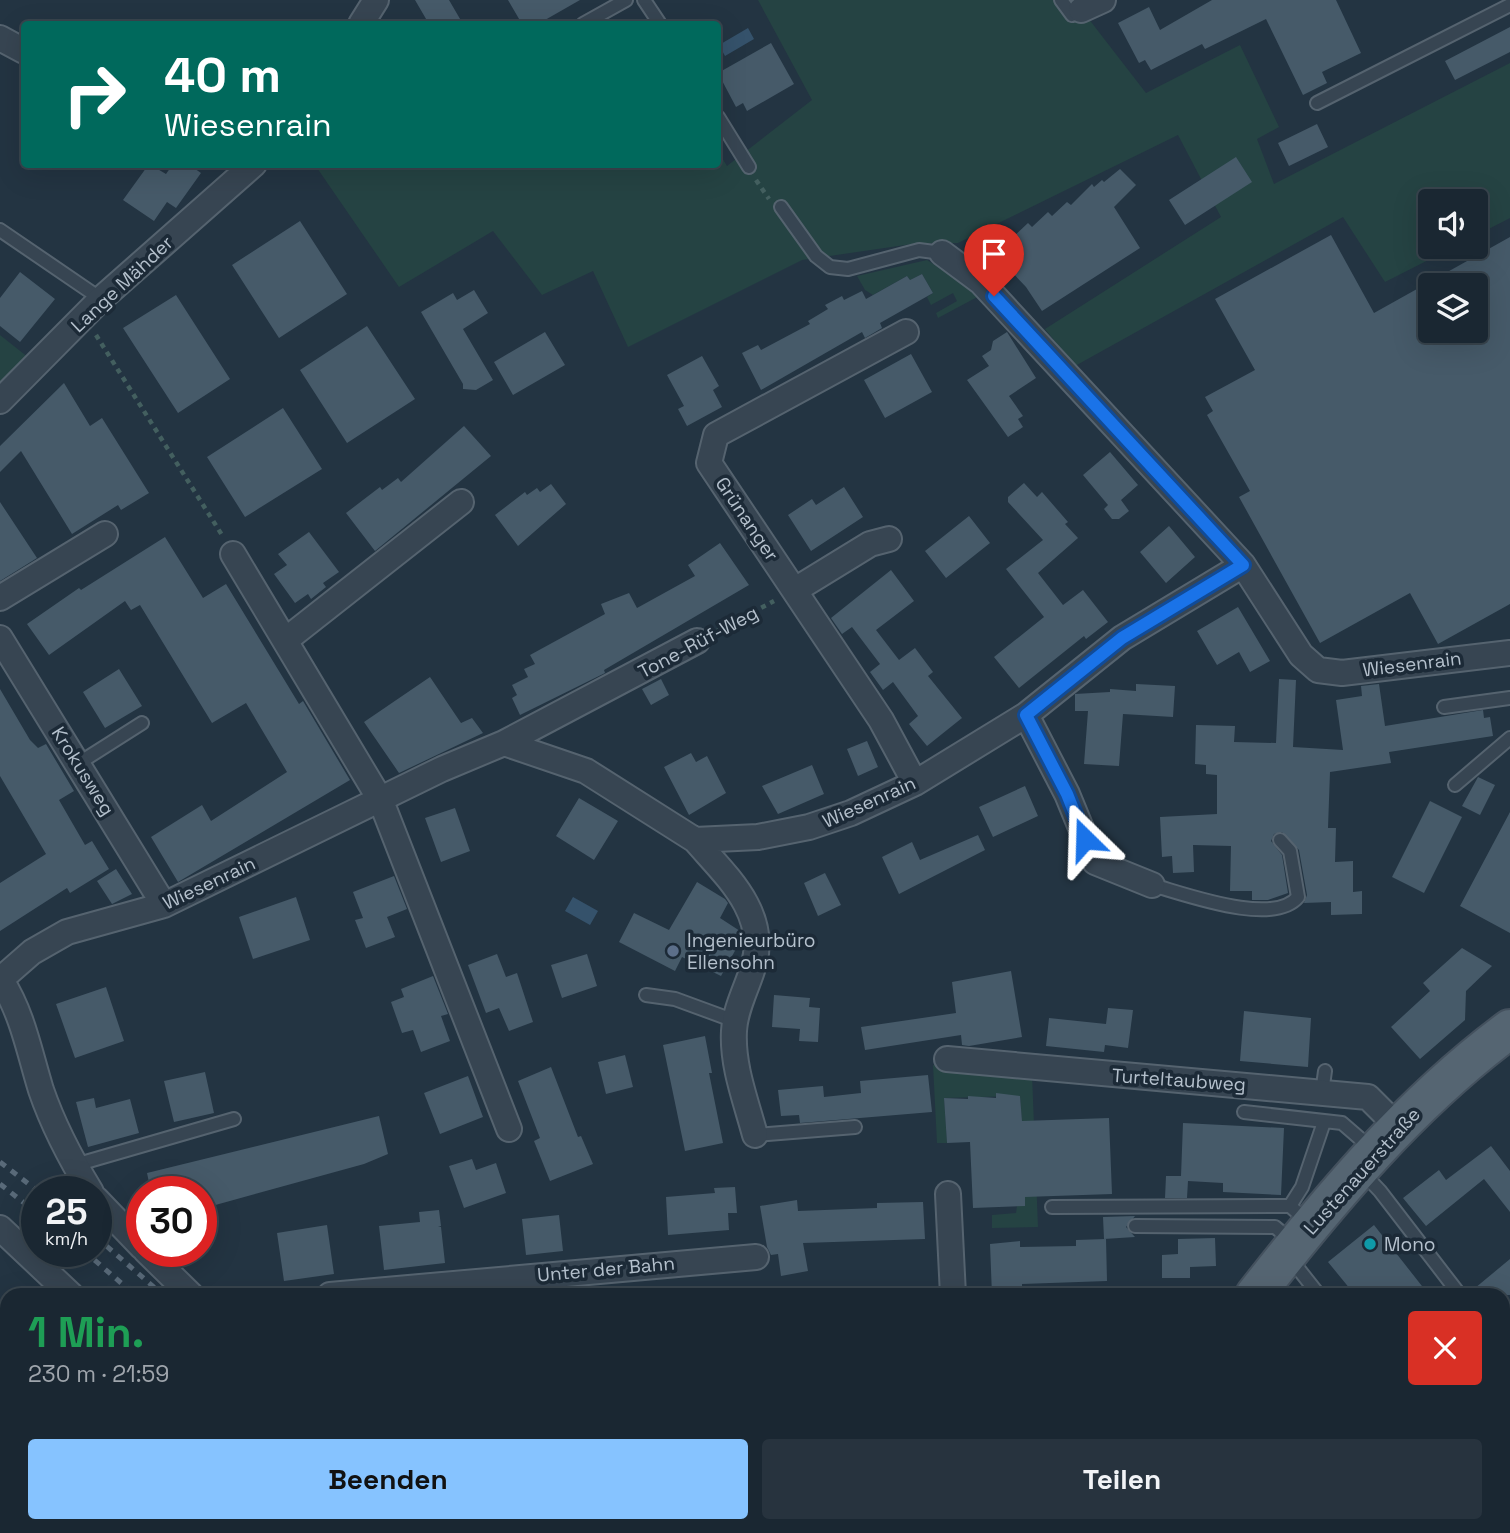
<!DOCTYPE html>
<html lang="de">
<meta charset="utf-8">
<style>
:root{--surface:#1a2732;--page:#27333e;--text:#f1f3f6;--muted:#9fa5ac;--line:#38444d;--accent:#86c3ff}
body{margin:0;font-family:"Space Grotesk",sans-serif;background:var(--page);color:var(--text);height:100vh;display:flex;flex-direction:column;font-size:26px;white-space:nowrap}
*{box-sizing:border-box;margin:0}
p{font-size:23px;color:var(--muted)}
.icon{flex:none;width:38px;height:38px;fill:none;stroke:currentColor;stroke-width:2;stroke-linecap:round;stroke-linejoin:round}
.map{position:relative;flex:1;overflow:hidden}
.drawer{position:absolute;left:0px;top:1288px;width:1510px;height:245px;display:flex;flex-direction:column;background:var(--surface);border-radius:21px 21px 0 0;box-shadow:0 7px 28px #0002,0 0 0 2px var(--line)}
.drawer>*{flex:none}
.banner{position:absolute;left:21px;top:21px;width:700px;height:147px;border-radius:7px;box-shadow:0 7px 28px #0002,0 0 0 2px var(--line);background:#00695c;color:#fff;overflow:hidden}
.buttons{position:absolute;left:1418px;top:189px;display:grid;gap:14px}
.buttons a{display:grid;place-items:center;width:70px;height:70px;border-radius:7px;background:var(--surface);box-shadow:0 7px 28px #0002,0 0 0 2px var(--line);font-size:35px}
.speed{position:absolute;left:21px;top:1176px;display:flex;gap:14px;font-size:35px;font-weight:700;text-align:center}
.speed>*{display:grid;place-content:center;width:91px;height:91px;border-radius:50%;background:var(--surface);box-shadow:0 7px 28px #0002,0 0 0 2px var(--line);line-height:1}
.speed small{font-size:18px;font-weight:400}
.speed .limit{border:10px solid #d22;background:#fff;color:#111}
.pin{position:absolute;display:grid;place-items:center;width:60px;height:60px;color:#fff;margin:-72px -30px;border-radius:50% 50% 50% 0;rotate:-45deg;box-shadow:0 0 7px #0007}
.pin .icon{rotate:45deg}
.me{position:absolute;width:77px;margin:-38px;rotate:338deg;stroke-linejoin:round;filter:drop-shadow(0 0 5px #0008)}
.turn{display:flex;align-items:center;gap:24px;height:147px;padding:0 28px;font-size:32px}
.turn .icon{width:91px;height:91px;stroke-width:2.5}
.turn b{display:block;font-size:49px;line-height:60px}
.round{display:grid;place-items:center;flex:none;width:74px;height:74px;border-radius:7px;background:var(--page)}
.headline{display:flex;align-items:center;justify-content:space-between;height:119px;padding:0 28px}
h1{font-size:42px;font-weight:600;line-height:52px;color:#1e9e55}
.button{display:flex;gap:14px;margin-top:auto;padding:14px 28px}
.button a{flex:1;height:80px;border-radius:7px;background:var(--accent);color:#111;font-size:28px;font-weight:600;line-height:80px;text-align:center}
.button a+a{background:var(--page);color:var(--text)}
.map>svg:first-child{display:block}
</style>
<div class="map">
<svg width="1510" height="1533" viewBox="0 0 1510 1533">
<rect width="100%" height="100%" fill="#233442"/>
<path fill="#254343" d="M758 0H1053L1070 23 1088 18 1146 93 1240 45 1279 127 1257 139 1274 184 1510 63V218L1475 236V201H1430V247H1454L1385 282 1343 217 1075 366 1045 329 1221 217 1178 135 958 243H919L802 260 628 347 593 271 542 295 493 231 399 287 315 165 718 164V151L727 166 812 100Z
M927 260 981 295 938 318 936 313 957 301 953 293 931 305 927 297 933 293 922 274 910 280 907 276 873 295 865 290 857 276Z
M0 335 29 358 0 387Z
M933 1065 1032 1074 1038 1227 992 1228V1215L1016 1213 1017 1206H1025L1023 1164 971 1166V1152L1023 1138 1020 1096 944 1098 947 1143H937Z"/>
<path fill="#35526b" d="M748 28 754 39 725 56 719 45Z
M573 897 598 911 590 925 565 911Z"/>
<path fill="#465a69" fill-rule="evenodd" d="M415 0H449L463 24H429Z
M508 0H580L538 24H522Z
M1212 0H1336L1361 53 1322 72 1327 83 1303 95 1266 19 1205 49 1202 44 1151 70 1145 60 1139 63 1118 23 1149 7 1160 30Z
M1510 27V52L1455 80 1445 61Z
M771 43 794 84 747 111 743 103 736 107 718 73Z
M1317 124 1328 147 1289 166 1278 143Z
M1236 157 1252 182 1185 225 1169 200Z
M149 164 166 174 173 164H188L201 173 176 208 167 202 154 221 123 200Z
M1120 169 1136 185 1114 207 1140 248 1042 311 1026 287 991 250 1008 234 1012 238 1028 223 1032 227 1048 212 1052 216 1067 202 1071 205 1092 184 1094 187 1102 180 1104 182Z
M300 221 347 294 279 338 232 265Z
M1331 235 1374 313 1510 237V604L1438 644 1410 593 1320 643 1239 497 1250 491 1207 415 1213 411 1205 397 1255 370 1215 299ZM1430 285H1475V331H1430Z
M20 272 55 299 20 342 0 326V298Z
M922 274 933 293 880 323 882 328 865 338 862 332 761 390 742 353 758 345 761 350 810 324 808 321 828 309 825 305 842 296 844 300 862 291 866 299 907 276 910 280Z
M474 290 488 313 463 329 493 380 476 390 463 389V384L421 312 453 293 457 300Z
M176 295 230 379 178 413 123 328Z
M367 326 415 399 347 443 300 370Z
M545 332 565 365 513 395 494 362Z
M1007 332 1036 378 1009 396 1023 416 1018 419 1023 427 1008 437 967 380 989 366 982 356 991 350 993 341Z
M911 354 932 392 885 418 864 380Z
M702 356 719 386 713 390 722 407 687 426 678 409 684 406 667 375Z
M64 383 90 426 102 418 149 493 121 510 118 505 72 534 21 451 0 472V446Z
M283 408 322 469 245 517 207 457Z
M464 426 491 456 375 551 346 513 380 487 382 490 398 478 401 482Z
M1110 452 1138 485 1121 500 1129 511 1119 519H1112L1104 509 1108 505 1083 475Z
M1024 483 1037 497 1042 492 1068 522 1065 524 1078 538 1038 573 1063 605 1083 590 1108 622 1086 639 1084 636 1019 688 994 657 1044 617 1006 569 1043 540 1008 502V497Z
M551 484 566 504 518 546 495 515 525 492 527 495 537 488 540 492Z
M844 487 863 517 811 551 788 515 812 499 816 505Z
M0 502 37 558 0 581Z
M969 516 990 543 946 578 925 551Z
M1169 526 1195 557 1166 583 1140 552Z
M309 532 339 572 323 583 326 587 311 599 308 594 295 603 274 574 287 565 278 554Z
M165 537 203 598 226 584 299 704 303 701 350 780 178 882 151 837 202 805 211 821 287 772 246 703 212 723 140 605 131 610 125 601 49 655 27 624 79 588 81 590Z
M720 543 749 585 604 670 605 673 520 715 512 698 517 695 512 685 528 677 524 669 535 664 530 655 605 614 601 604 629 593 637 608 695 576 688 565Z
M891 570 914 601 876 630 899 660 915 648 933 672 928 676 962 718 927 746 909 724 918 716 893 682 883 690 870 672 880 664 852 627 842 634 831 618Z
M1238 607 1270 661 1250 672 1239 652 1217 665 1197 631Z
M119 669 142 706 105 728 83 692Z
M430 677 461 723 472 718 483 733 399 773 364 722Z
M661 679 669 695 651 705 642 689Z
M1279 679 1296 680 1293 747 1343 750 1336 700 1362 696 1361 686 1379 684 1385 726 1483 710 1484 718 1490 717 1493 736 1389 752 1391 763 1330 772 1328 828H1336L1335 862 1353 861V892L1362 891V914L1331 915V902L1304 903 1307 895 1299 850 1282 832 1274 834 1271 841 1282 855 1288 893 1268 900H1252V891H1230L1231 846 1193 845 1194 872 1173 873 1172 856 1162 857 1160 817 1217 814V775L1206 774V765L1195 764 1196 725 1235 726 1234 742 1276 743Z
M1136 684 1175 686 1173 717 1123 714 1119 766 1084 764 1088 711H1075V694L1110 692V689L1136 691Z
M0 689 30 740 38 748 46 744 74 791 59 800 85 845 92 841 109 869 70 893 67 888 0 931V883L46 854 0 776Z
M867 741 878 767 858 776 847 749Z
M691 753 696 762 707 756 726 793 689 815 664 767Z
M812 765 824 794 778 814 762 786Z
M1478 777 1495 785 1480 815 1462 806Z
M1025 786 1038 816 993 837 979 807Z
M579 798 618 821 594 860 556 836Z
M1430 801 1462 817 1424 893 1392 877Z
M455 808 470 851 441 862 425 818Z
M1510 812V933L1460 906Z
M978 835 985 850 899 894 882 857 912 842 920 860Z
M116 869 132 894 112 904 97 881Z
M825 873 841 905 818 916 804 883Z
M394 876 407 909 387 917 395 937 366 948 355 920 363 918 353 892Z
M697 882 725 899 728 903 720 918 740 931 741 940 721 976 682 957 675 971 619 942 634 913 669 930Z
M296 897 310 940 253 959 239 917Z
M1462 948 1492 966 1466 991 1465 1020 1420 1059 1391 1027 1430 991 1423 983Z
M497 954 506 977 517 973 533 1022 509 1031 499 1008 486 1013 468 965Z
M587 954 597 986 562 998 551 965Z
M1011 971 1022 1037 969 1046 962 1045 961 1035 865 1050 861 1027 956 1013 952 982Z
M433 976 448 1014 441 1016 450 1041 421 1052 413 1030 402 1033 391 1002 404 997 401 989Z
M106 987 124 1041 75 1058 56 1004Z
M774 995 810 998 809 1007 820 1008 818 1042 799 1041 800 1029 772 1027Z
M1108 1008 1133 1010 1128 1048 1105 1045 1104 1052 1046 1046 1049 1018 1106 1024Z
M1244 1011 1311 1018 1308 1067 1240 1061Z
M705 1036 712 1073H709L723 1143 685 1151 663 1045Z
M625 1055 633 1087 606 1094 598 1062Z
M551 1067 578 1137 581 1136 593 1164 550 1181 534 1141 540 1138 518 1081Z
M205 1072 214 1113 174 1122 164 1081Z
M928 1075 932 1112 800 1123 799 1115 781 1116 778 1090 823 1086 824 1097 861 1093 860 1081Z
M468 1076 483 1117 440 1134 424 1093Z
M996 1093 1020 1096 1022 1121 1109 1118 1112 1194 1025 1197V1206L973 1208 970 1142 947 1143 944 1098 968 1099V1096L996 1098Z
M94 1098 96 1108 130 1099 139 1133 88 1147 76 1102Z
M379 1116 388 1154 364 1164 201 1209V1192H151L147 1173Z
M1183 1123 1284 1128 1281 1195 1223 1192V1183L1188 1181 1187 1198H1165L1166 1176H1181Z
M1491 1146 1510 1171V1212L1484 1179 1426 1226 1403 1198 1439 1170 1446 1180Z
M472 1159 476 1170 496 1163 506 1193 464 1208 449 1166Z
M735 1187 737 1213H728L729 1230 668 1235 666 1197 715 1193 714 1188Z
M797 1200 798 1211 877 1208V1203L923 1202 925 1239 803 1243 808 1271 781 1276 778 1254 771 1255 767 1247 760 1206Z
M439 1210 441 1226 438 1227H441L445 1263 384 1270 379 1226 420 1222 419 1212Z
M559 1215 563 1251 526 1255 522 1219Z
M1135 1216 1126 1227 1135 1237 1104 1239 1103 1217Z
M327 1225 334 1274 284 1281 277 1233Z
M1374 1225 1429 1295H1355L1328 1262Z
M1215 1238 1216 1266 1190 1267V1278H1162V1255L1178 1254V1239Z
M1106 1239 1107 1281 1022 1284V1292L992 1295 990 1244 1020 1241V1247L1076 1246V1240Z
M1510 1259V1295H1469V1293Z"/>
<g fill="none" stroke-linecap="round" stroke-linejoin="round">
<g stroke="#55636f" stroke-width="16">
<path id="service" d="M644 0 660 24
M1061 0 1072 15 1080 11
M583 24 626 0
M1317 103 1510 5
M718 117 749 167
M781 207 816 256 830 267 848 269 919 250 942 253
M0 230 101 299
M1444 707 1510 698
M79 763 142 723
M1455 785 1510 738
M1152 885C1185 894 1273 927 1298 897L1290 851 1280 840
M646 995 675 999 735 1021
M1322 1093 1325 1071
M1244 1112 1342 1123 1372 1149
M755 1135 855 1127
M75 1165 234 1119
M1362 1172 1380 1191 1460 1295
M1290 1206 1302 1187 1324 1122
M1052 1207 1290 1206 1308 1222
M1135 1226 1275 1227 1293 1242
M1289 1257 1319 1295
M1503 1352 1510 1360
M1121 1526 1130 1533
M564 1533 593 1526"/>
</g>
<g stroke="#55636f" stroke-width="28">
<path id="minor" d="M1081 10 1103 0
M361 24 376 0
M0 38 24 51
M942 253 981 282 1243 565 1301 655 1318 670 1342 673 1510 653
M906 332 716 435 709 463 881 720 915 783
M0 401 101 299 254 164
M233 554 381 801 509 1129
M795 590 870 544 889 539
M0 598 105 534
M0 638 164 905
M287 639 461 502
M1026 715 1067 794 1095 862 1152 885
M504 743 697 641
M695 840C725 875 768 912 754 964 748 986 735 1008 734 1031 732 1066 746 1101 755 1135
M0 980 32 952 67 932 164 905 442 769 504 743 586 771 695 840 758 837 809 827 851 813 915 783 1026 715 1122 638 1243 565
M1 980C23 1015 29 1051 41 1090 53 1125 72 1161 91 1192
M947 1059 1368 1097 1399 1128
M948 1194 953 1295
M96 1199 142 1247
M0 1228 71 1295
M146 1251 191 1295
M330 1295 756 1257
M0 1439 7 1437
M240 1526 245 1533
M413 1526 419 1533
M975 1526 978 1533"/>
</g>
<g stroke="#44515e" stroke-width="42">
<path id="primary" d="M1255 1295C1330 1199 1411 1102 1510 1029
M1062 1533 1068 1526"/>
</g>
<path stroke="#435f5f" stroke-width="4.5" stroke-dasharray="5 5" stroke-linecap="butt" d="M756 180 769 199
M96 335 222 535
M717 631 774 601
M1503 1392 1510 1387"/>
<use href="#service" stroke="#374552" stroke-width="12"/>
<use href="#minor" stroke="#374552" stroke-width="24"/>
<use href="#primary" stroke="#556572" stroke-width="38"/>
<path stroke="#596a79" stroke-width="5" stroke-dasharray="7 7" stroke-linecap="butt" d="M0 1162 39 1192
M0 1184 37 1213
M96 1237 163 1295
M84 1251 135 1295
M363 1526 369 1533
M388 1526 394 1533"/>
</g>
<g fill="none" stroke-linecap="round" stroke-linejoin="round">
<g stroke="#114b97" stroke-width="18">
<path id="route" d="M994 296 1243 565 1122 638 1026 715 1067 794 1085 839"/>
</g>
<use href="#route" stroke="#1a73e8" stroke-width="12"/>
</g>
<circle fill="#5c6f8a" stroke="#1c2a37" stroke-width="2.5" cx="673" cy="951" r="7"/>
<circle fill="#0f9aa8" stroke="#1c2a37" stroke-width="2.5" cx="1370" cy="1244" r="7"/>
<g text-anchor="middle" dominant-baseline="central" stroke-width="7" stroke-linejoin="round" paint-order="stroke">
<g font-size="19" fill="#b4c0cc" stroke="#1c2a37">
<text transform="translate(122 284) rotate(-43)">Lange Mähder</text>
<text transform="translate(747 519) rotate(56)">Grünanger</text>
<text transform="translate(698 642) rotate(-28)">Tone-Rüf-Weg</text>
<text transform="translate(1412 664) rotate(-7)">Wiesenrain</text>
<text transform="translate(83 771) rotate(58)">Krokusweg</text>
<text transform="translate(869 802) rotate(-24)">Wiesenrain</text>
<text transform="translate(209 883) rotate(-25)">Wiesenrain</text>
<text transform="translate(1179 1080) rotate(4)">Turteltaubweg</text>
<text transform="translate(1362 1171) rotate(-48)">Lustenauerstraße</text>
<text transform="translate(606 1269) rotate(-5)">Unter der Bahn</text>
</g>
<g font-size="19" fill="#b4c0cc" stroke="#1c2a37" text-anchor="start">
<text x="687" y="940">Ingenieurbüro<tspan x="687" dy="22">Ellensohn</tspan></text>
<text x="1384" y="1244">Mono</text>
</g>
</g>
</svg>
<div class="buttons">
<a><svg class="icon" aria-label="sound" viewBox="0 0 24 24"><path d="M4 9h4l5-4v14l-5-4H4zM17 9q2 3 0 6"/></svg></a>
<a><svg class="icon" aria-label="layers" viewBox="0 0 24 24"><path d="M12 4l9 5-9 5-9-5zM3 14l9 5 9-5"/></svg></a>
</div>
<div class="speed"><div>25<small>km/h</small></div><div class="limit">30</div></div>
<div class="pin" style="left:994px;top:296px;background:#d93025"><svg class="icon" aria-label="arrive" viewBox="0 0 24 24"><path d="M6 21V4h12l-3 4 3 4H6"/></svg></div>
<svg class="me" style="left:1085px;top:839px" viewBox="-20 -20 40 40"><path d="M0-17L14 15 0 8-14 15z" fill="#1a73e8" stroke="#fff" stroke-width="4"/></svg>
<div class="banner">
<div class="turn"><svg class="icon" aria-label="right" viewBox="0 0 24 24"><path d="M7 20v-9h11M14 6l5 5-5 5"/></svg><div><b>40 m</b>Wiesenrain</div></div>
</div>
<section class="drawer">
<div class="headline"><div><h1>1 Min.</h1><p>230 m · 21:59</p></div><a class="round" style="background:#d93025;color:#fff"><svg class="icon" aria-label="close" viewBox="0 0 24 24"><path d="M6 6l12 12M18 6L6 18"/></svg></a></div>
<div class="button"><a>Beenden</a><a>Teilen</a></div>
</section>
</div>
